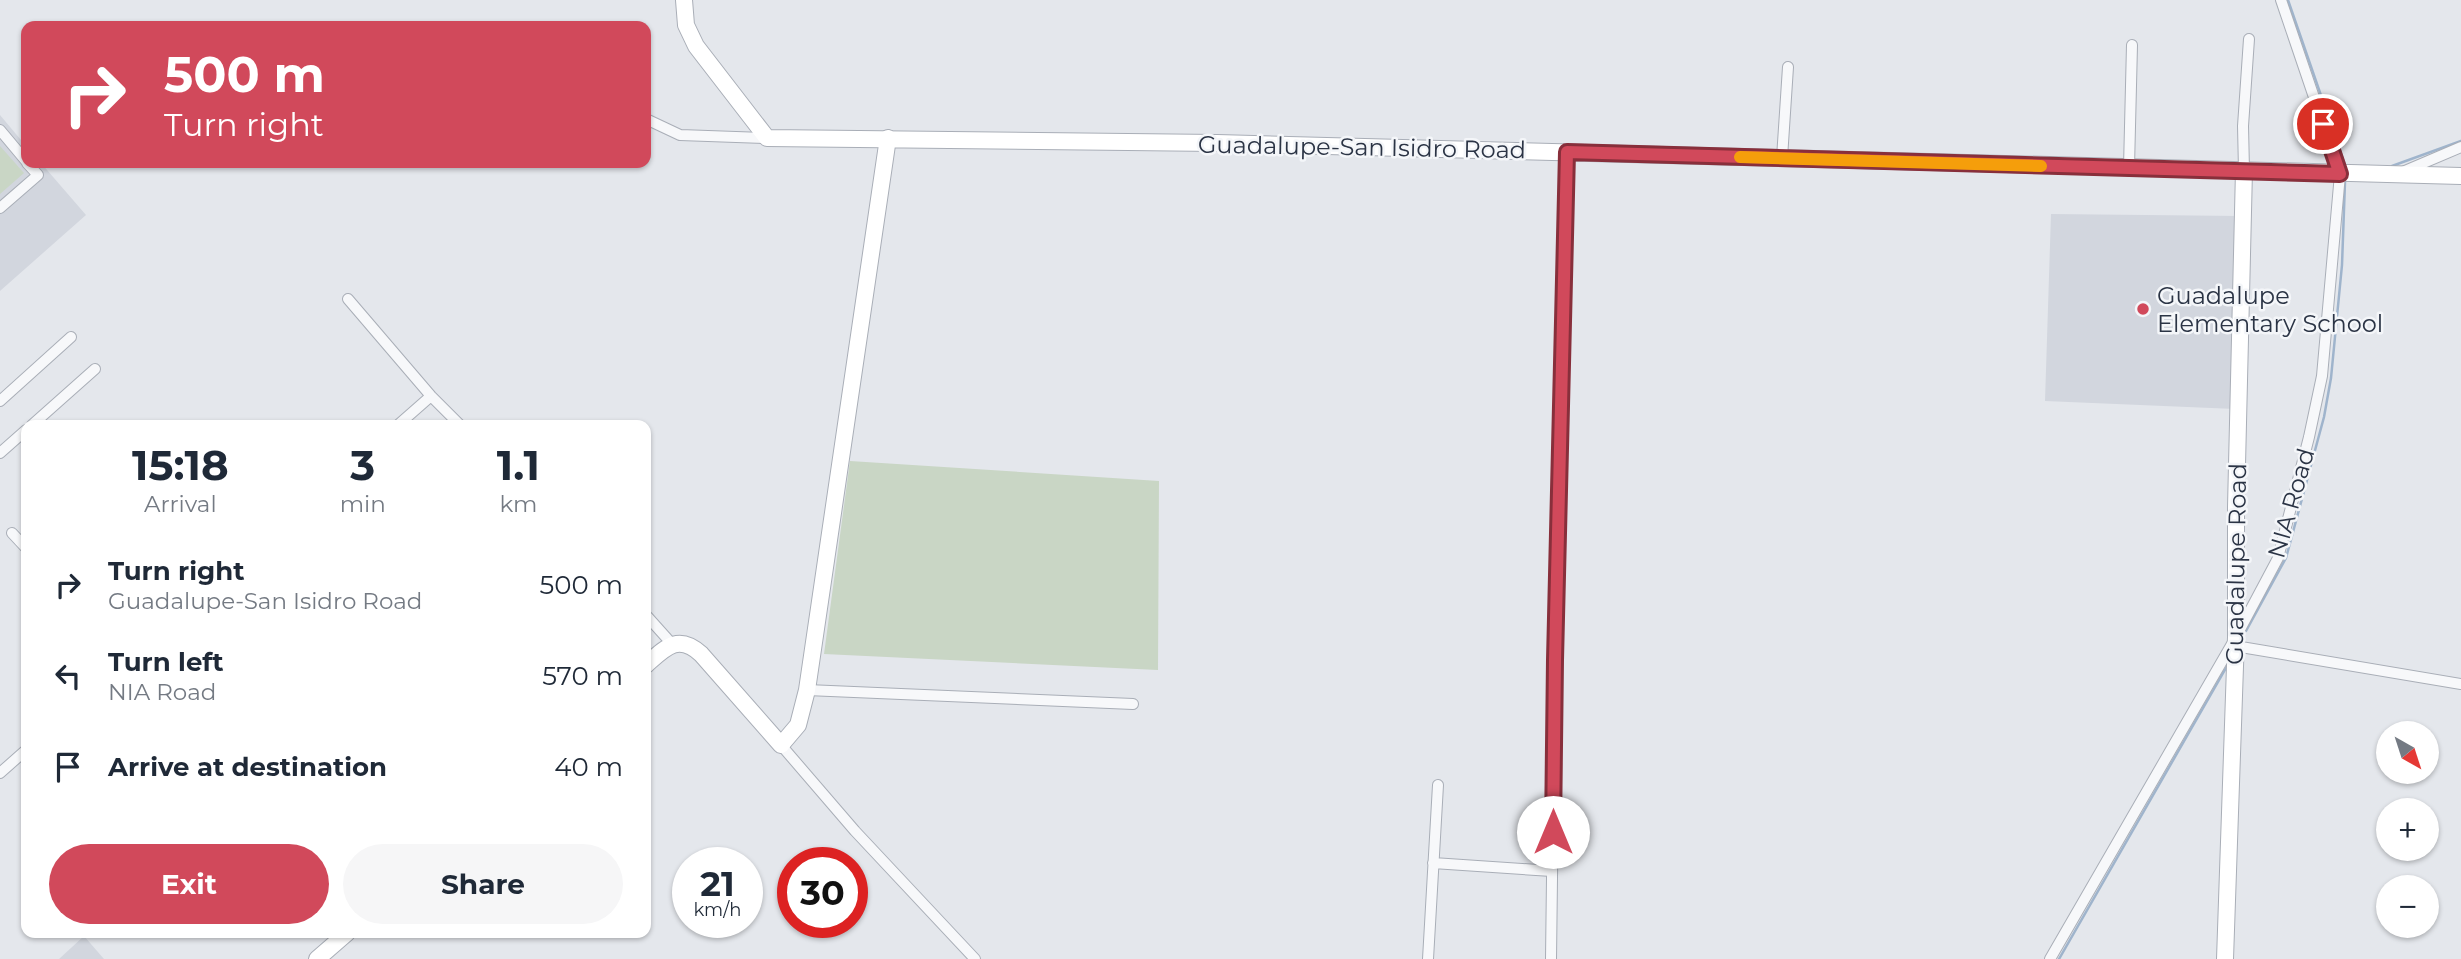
<!DOCTYPE html>
<meta charset="utf-8">
<style>
:root{--surface:#fff;--page:#f6f6f7;--text:#1f2937;--muted:#747a83;--accent:#d1495b}
body{margin:0;font-family:Montserrat,sans-serif;background:var(--page);color:var(--text);height:100vh;display:flex;flex-direction:column;font-size:26px;white-space:nowrap}
*{box-sizing:border-box;margin:0}
p{font-size:23px;color:var(--muted)}
.icon{flex:none;width:38px;height:38px;fill:none;stroke:currentColor;stroke-width:2;stroke-linecap:round;stroke-linejoin:round}
.map{position:relative;flex:1;overflow:hidden}
.panel{position:absolute;left:21px;top:420px;width:630px;height:518px;display:flex;flex-direction:column;background:var(--surface);border-radius:14px;box-shadow:0 2px 5px #0004}
.panel>*{flex:none}
.hud{position:absolute;left:21px;top:21px;width:630px;height:147px;border-radius:14px;box-shadow:0 2px 5px #0004;background:#d1495b;color:#fff;overflow:hidden}
.needle{width:46px;rotate:141deg}
.controls{position:absolute;left:2376px;top:721px;display:grid;gap:14px}
.controls a{display:grid;place-items:center;width:63px;height:63px;border-radius:50%;background:var(--surface);box-shadow:0 2px 5px #0004;font-size:35px}
.speed{position:absolute;left:672px;top:847px;display:flex;gap:14px;font-size:35px;font-weight:700;text-align:center}
.speed>*{display:grid;place-content:center;width:91px;height:91px;border-radius:50%;background:var(--surface);box-shadow:0 2px 5px #0004;line-height:1}
.speed small{font-size:18px;font-weight:400}
.speed .limit{border:10px solid #d22;background:#fff;color:#111}
.pin{position:absolute;display:grid;place-items:center;width:60px;height:60px;color:#fff;margin:-30px;border:4px solid #fff;border-radius:50%;box-shadow:0 2px 7px #0007}
.me{position:absolute;width:77px;margin:-38px;rotate:0deg;stroke-linejoin:round;filter:drop-shadow(0 0 5px #0008)}
.turn{display:flex;align-items:center;gap:24px;height:147px;padding:0 28px;font-size:32px}
.turn .icon{width:91px;height:91px;stroke-width:2.5}
.turn b{display:block;font-size:49px;line-height:60px}
.eta{display:flex;justify-content:space-evenly;align-items:center;height:119px;text-align:center}
.eta b{font-size:42px;font-weight:700;line-height:49px}
.primary-button{display:flex;gap:14px;margin-top:auto;padding:14px 28px}
.primary-button a{flex:1;height:80px;border-radius:42px;background:var(--accent);color:#fff;font-size:28px;font-weight:700;line-height:80px;text-align:center}
.primary-button a+a{background:var(--page);color:var(--text)}
ul{padding:0;list-style:none}
li{display:flex;align-items:center;gap:21px;height:91px;padding:0 28px}
li div{flex:1}
li b{display:block;font-size:26px}
li em{font-style:normal}
.map>svg:first-child{display:block}
</style>
<div class="map">
<svg width="2461" height="959" viewBox="0 0 2461 959">
<rect width="100%" height="100%" fill="#e4e7ec"/>
<path fill="#d2d6de" d="M0 115 26 146V163H41L86 215 0 291Z
M2051 214 2240 216 2235 409 2045 401Z
M84 936 104 959H59Z"/>
<path fill="#c9d6c5" d="M0 146 24 173 0 194Z
M850 461 1159 481 1158 670 824 654Z"/>
<g fill="none" stroke-linecap="round" stroke-linejoin="round">
<path stroke="#9fb4cc" stroke-width="2.5" d="M2288 0 2345 165
M2392 166 2461 141
M2246 631 2286 558 2324 417 2331 378 2342 265 2345 182
M2059 959 2226 668"/>
<g stroke="#a9aeb7" stroke-width="12">
<path id="street" d="M646 119 680 135 767 138
M0 130 26 161
M1782 158 1788 67
M2129 167 2132 45
M2244 170 2243 126 2249 39
M2400 173 2461 147
M0 208 38 175 27 163
M348 299 431 396 460 425
M0 401 71 337
M32 425 95 369
M398 425 431 396
M0 453 26 430
M12 533 26 548
M646 615 672 644
M2235 646 2461 684
M807 690 1133 704
M781 745 855 831 975 959
M0 773 26 750
M1433 863 1552 871
M1428 959 1438 785
M1551 959 1555 637 1567 152
M2050 959 2236 637 2278 558 2309 437 2322 376 2340 174 2281 0"/>
</g>
<g stroke="#a9aeb7" stroke-width="18">
<path id="secondary" d="M684 0 686 25 696 46 767 138 1217 143 2461 176
M646 665C665 648 678 633 701 654L781 745 798 725 807 690 888 138
M317 959 347 933
M2225 959 2236 637V507L2244 170"/>
</g>
<use href="#street" stroke="#f7f8fa" stroke-width="10"/>
<use href="#secondary" stroke="#fff" stroke-width="16"/>
</g>
<g fill="none" stroke-linecap="round" stroke-linejoin="round">
<g stroke="#882f3b" stroke-width="18">
<path id="route" d="M1553 832 1555 660 1567 152 2340 174 2323 124"/>
</g>
<use href="#route" stroke="#d1495b" stroke-width="12"/>
<path stroke="#f59e0b" stroke-width="12" d="M1740 157 2041 166"/>
</g>
<circle fill="#d1495b" stroke="#f4f6f9" stroke-width="2.5" cx="2143" cy="309" r="7"/>
<g text-anchor="middle" dominant-baseline="central" stroke-width="5" stroke-linejoin="round" paint-order="stroke">
<g font-size="24" fill="#2b3445" stroke="#f4f6f9">
<text transform="translate(1362 147) rotate(1)">Guadalupe-San Isidro Road</text>
<text transform="translate(2291 503) rotate(-74)">NIA Road</text>
<text transform="translate(2236 564) rotate(-89)">Guadalupe Road</text>
</g>
<g font-size="24" fill="#2b3445" stroke="#f4f6f9" text-anchor="start">
<text x="2157" y="295">Guadalupe<tspan x="2157" dy="28">Elementary School</tspan></text>
</g>
</g>
</svg>
<div class="controls">
<a><svg class="needle" viewBox="-14 -14 28 28"><path d="M0-13l5 13h-10z" fill="#e53935"/><path d="M0 13l5-13h-10z" fill="#747a83"/></svg></a>
<a>+</a>
<a>−</a>
</div>
<div class="speed"><div>21<small>km/h</small></div><div class="limit">30</div></div>
<div class="pin" style="left:2323px;top:124px;background:#d93025"><svg class="icon" aria-label="arrive" viewBox="0 0 24 24"><path d="M6 21V4h12l-3 4 3 4H6"/></svg></div>
<svg class="me" style="left:1553px;top:832px" viewBox="-20 -20 40 40"><circle r="19" fill="#fff"/><path d="M0-13L10 11 0 6-10 11z" fill="#d1495b"/></svg>
<div class="hud">
<div class="turn"><svg class="icon" aria-label="right" viewBox="0 0 24 24"><path d="M7 20v-9h11M14 6l5 5-5 5"/></svg><div><b>500 m</b>Turn right</div></div>
</div>
<section class="panel">
<div class="eta">
<div><b>15:18</b><p>Arrival</p></div>
<div><b>3</b><p>min</p></div>
<div><b>1.1</b><p>km</p></div>
</div>
<ul>
<li><svg class="icon" aria-label="right" viewBox="0 0 24 24"><path d="M7 20v-9h11M14 6l5 5-5 5"/></svg><div><b>Turn right</b><p>Guadalupe-San Isidro Road</p></div><em>500 m</em></li>
<li><svg class="icon" aria-label="left" viewBox="0 0 24 24"><path d="M17 20v-9H6M10 6l-5 5 5 5"/></svg><div><b>Turn left</b><p>NIA Road</p></div><em>570 m</em></li>
<li><svg class="icon" aria-label="arrive" viewBox="0 0 24 24"><path d="M6 21V4h12l-3 4 3 4H6"/></svg><div><b>Arrive at destination</b></div><em>40 m</em></li>
</ul>
<div class="primary-button"><a>Exit</a><a>Share</a></div>
</section>
</div>
